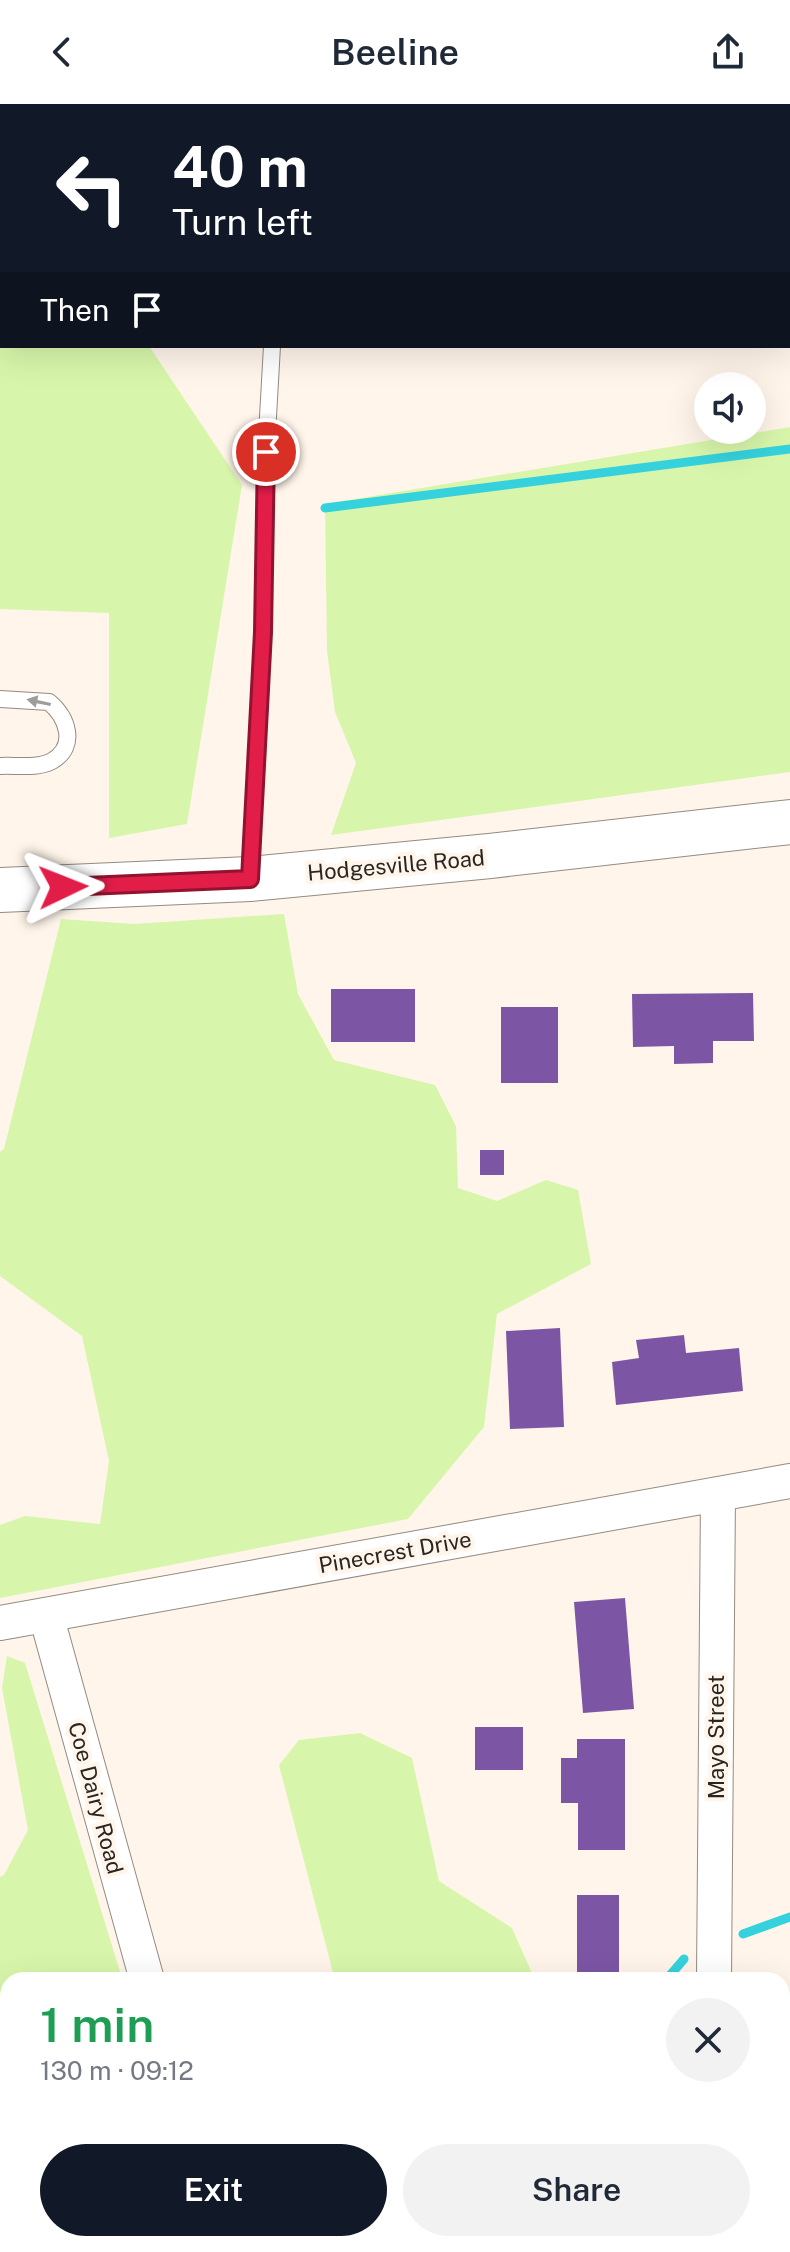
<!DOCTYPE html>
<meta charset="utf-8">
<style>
:root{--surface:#fff;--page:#f2f2f3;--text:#1f2937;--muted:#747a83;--accent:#111827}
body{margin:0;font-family:"Public Sans",sans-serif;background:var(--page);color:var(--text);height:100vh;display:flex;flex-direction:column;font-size:30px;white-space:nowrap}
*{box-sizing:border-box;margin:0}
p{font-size:26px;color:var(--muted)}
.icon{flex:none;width:44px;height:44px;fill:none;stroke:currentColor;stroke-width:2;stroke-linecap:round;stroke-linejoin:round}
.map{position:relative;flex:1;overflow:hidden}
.panel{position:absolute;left:0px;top:1868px;width:790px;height:280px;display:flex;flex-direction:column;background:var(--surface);border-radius:24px 24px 0 0;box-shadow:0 8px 32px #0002}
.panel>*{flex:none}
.guide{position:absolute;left:0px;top:0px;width:790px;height:244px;box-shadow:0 8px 32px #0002;background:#111827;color:#fff;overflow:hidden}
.fabs{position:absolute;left:694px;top:268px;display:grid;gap:16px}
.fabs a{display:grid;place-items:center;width:72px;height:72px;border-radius:50%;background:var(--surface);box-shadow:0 8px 32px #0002;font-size:40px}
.pin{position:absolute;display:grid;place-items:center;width:68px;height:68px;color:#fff;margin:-34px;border:4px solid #fff;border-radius:50%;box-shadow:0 2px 8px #0007}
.me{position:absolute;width:88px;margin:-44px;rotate:88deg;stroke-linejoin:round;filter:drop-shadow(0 0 6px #0008)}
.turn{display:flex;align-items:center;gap:28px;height:168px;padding:0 40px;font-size:36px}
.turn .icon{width:104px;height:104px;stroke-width:2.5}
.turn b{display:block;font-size:56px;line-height:68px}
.then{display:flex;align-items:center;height:76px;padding:0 40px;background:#0003;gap:16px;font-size:30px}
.round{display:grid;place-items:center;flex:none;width:84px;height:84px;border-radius:42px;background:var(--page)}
.overview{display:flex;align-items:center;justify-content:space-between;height:136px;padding:0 40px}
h1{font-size:48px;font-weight:600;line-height:60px;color:#1e9e55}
.button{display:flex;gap:16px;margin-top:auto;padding:16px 40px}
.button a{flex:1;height:92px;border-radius:48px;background:var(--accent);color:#fff;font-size:32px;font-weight:600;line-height:92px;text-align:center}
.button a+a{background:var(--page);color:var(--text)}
header{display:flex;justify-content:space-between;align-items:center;height:104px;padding:0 40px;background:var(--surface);font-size:36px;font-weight:600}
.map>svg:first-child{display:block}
</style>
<header><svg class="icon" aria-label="back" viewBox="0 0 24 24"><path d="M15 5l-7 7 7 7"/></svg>Beeline<svg class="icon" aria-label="share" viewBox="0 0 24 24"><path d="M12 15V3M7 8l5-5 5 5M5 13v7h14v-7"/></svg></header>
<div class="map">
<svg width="790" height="2148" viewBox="0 0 790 2148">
<rect width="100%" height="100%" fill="#fff5ea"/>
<path fill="#d8f6ab" d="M0 0H141L2 2V242H149L242 381 187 720 109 734V509L0 505Z
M790 323V668L331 731 356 659 335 608 327 547 325 400Z
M284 810 298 890 334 956 435 981 456 1022 458 1084 497 1097 546 1076 578 1086 591 1160 497 1210 484 1323 408 1415 0 1494V1421L25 1412 100 1420 109 1357 82 1232 0 1172V1048L4 1045 61 815 134 820Z
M7 1552 25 1559 122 1874 8 1876V1985L0 1987V1773L4 1771 28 1726 2 1584Z
M360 1629 412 1654 439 1777 512 1824 535 1876H335L279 1661 299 1636Z
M8 2034V2140H200L203 2148H0V2036Z
M264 2140H537L536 2148H265Z"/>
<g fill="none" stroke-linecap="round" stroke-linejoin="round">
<path stroke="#35d2dd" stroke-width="9" d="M325 404 790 345
M743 1830 790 1813
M666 1876 684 1855
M545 2148 546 2140"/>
</g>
<path fill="#7c56a4" d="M331 885H415V938H331Z
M753 889 754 937H713V959L674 960V942L633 943 632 890Z
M501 903H558V979H501Z
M480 1046H504V1071H480Z
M560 1224 564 1323 510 1325 506 1227Z
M684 1231 686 1249 739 1244 743 1287 616 1301 612 1258 639 1254 636 1236Z
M625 1494 634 1605 583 1609 574 1498Z
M475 1623H523V1666H475Z
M577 1635H625V1746H578V1699H561V1654H577Z
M577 1791H619V1875H577Z"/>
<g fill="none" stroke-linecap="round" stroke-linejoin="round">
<g stroke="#938b81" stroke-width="18">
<path id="lane" d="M289 2V0
M788 128H790
M0 595 49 598C67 613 78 642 52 657 38 665 15 661 0 662
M250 772 263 528 266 348 272 242"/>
</g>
<g stroke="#938b81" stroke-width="36">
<path id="street" d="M46 1511 147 1876
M0 1519 790 1377
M714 1876 718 1390
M0 2009 8 2008
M221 2140 224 2148
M711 2148V2140"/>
</g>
<g stroke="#938b81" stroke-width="46">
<path id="secondary" d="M0 786 250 775 490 752 790 718"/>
</g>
<use href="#lane" stroke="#fff" stroke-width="16"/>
<use href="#street" stroke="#fff" stroke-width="34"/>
<use href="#secondary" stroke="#fff" stroke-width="44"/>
</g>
<defs><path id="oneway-solid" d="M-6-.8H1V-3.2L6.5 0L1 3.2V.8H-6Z" transform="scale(2)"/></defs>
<use fill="#9f9d9c" href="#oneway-solid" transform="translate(39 598) rotate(-168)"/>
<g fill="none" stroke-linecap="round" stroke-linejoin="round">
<g stroke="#92132f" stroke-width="20">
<path id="route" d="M63 783 250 775 263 528 266 348"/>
</g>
<use href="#route" stroke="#e11d48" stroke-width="14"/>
</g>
<g text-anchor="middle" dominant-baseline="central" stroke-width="8" stroke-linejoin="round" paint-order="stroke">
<g font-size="22" fill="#292622" stroke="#fff5ea">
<text transform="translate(396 761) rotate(-5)">Hodgesville Road</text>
<text transform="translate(395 1448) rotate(-10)">Pinecrest Drive</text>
<text transform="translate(716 1633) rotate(-90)">Mayo Street</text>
<text transform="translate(96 1694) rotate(75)">Coe Dairy Road</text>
</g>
</g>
</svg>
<div class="fabs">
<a><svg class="icon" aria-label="sound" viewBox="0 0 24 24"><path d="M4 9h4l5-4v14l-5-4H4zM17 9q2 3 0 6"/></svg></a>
</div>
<div class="pin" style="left:266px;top:348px;background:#d93025"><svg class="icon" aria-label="arrive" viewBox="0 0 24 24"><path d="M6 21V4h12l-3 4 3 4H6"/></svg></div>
<svg class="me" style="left:63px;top:783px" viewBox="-20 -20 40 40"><path d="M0-17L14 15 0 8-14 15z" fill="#e11d48" stroke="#fff" stroke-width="4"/></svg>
<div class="guide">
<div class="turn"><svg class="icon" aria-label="left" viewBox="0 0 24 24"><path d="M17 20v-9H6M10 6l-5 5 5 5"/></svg><div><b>40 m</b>Turn left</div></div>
<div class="then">Then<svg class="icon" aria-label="arrive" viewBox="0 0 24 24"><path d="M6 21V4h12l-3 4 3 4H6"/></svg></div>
</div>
<section class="panel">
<div class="overview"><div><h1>1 min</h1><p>130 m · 09:12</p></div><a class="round"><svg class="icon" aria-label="close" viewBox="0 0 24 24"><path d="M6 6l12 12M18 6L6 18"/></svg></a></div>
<div class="button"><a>Exit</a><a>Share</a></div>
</section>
</div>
